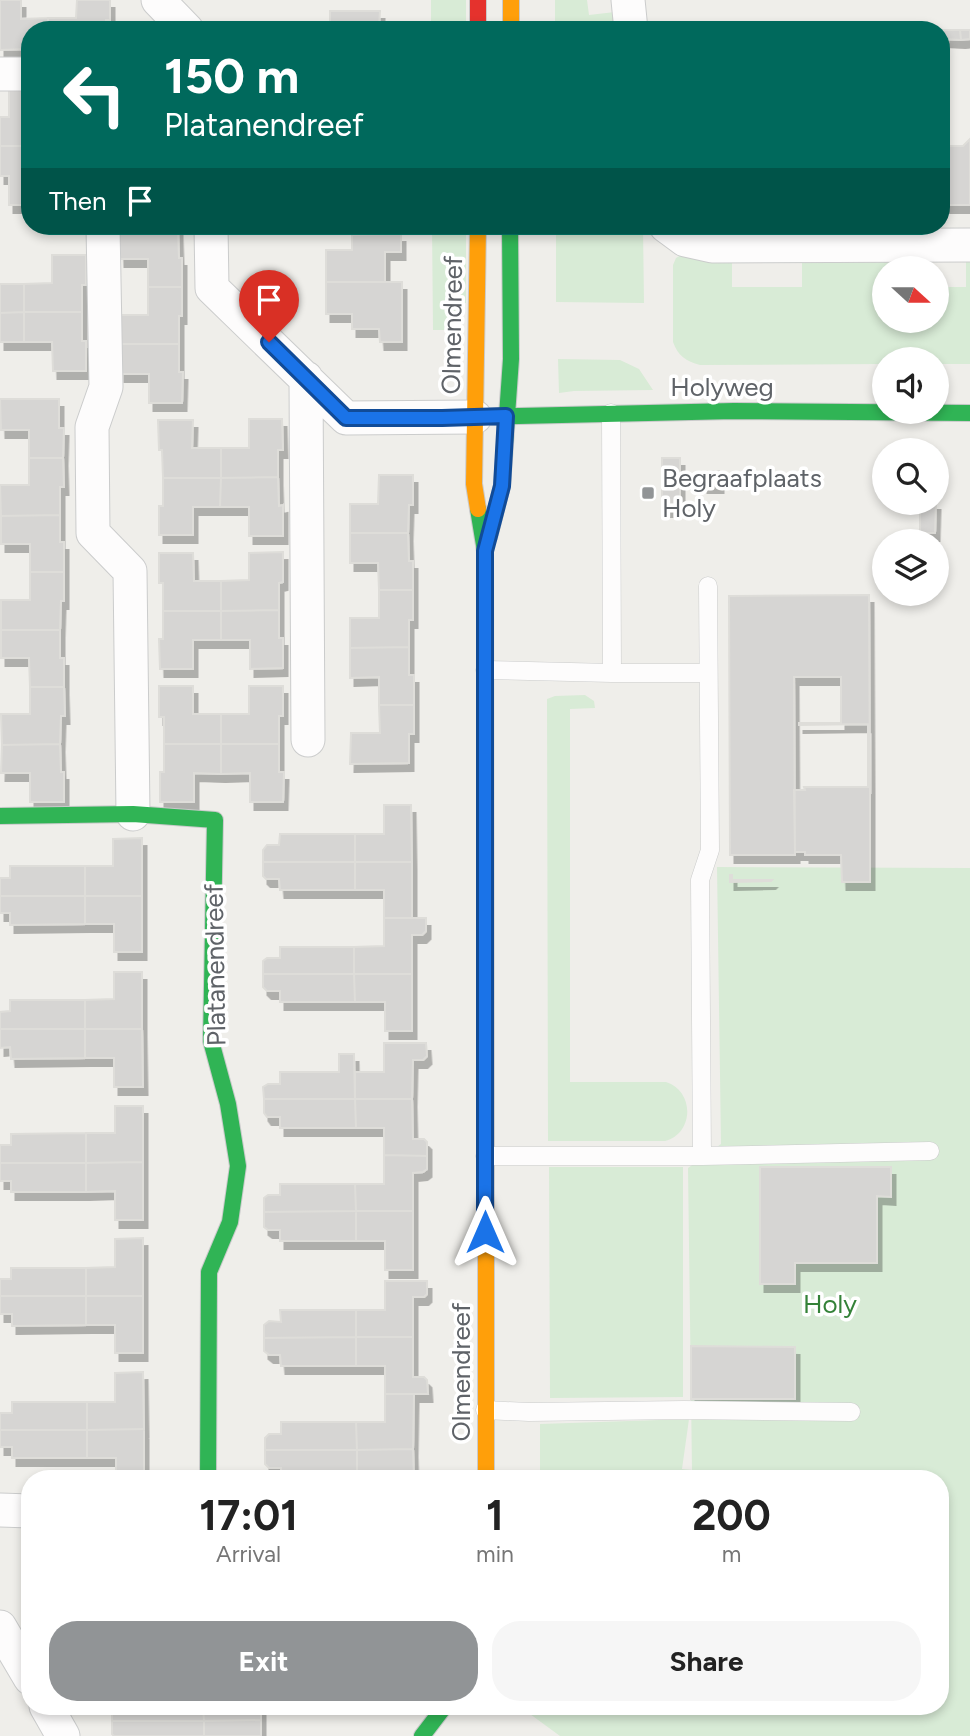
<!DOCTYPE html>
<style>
:root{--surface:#fff;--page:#f6f6f6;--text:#222;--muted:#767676;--accent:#919496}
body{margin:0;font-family:Figtree,sans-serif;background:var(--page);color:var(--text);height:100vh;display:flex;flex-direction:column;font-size:26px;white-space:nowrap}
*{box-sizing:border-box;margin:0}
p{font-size:23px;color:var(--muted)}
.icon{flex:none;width:38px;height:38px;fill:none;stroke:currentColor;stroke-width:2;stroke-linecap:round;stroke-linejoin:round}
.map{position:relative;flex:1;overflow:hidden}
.sheet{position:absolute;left:21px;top:1470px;width:928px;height:245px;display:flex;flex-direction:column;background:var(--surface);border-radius:28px;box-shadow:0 4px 10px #0003}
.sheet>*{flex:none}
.top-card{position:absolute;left:21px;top:21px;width:929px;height:214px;border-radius:28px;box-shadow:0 4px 10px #0003;background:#00695c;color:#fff;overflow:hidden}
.needle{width:46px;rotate:111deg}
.fabs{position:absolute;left:872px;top:256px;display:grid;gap:14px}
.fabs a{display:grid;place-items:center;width:77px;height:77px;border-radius:50%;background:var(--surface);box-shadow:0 4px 10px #0003;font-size:35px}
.pin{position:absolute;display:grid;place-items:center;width:60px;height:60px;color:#fff;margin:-72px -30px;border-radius:50% 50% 50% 0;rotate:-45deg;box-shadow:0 0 7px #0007}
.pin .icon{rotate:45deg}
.me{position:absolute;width:77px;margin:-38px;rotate:0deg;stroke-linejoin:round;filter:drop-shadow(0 0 5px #0008)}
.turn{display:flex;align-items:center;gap:24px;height:147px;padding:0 28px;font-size:32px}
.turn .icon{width:91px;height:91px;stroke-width:2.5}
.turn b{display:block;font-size:49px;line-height:60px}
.then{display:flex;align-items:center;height:66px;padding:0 28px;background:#0003;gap:14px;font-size:26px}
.eta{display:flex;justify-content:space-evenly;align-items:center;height:119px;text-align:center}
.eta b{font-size:42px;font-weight:700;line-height:49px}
.button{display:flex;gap:14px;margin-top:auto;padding:14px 28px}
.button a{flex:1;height:80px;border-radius:28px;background:var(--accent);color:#fff;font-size:28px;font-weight:700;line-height:80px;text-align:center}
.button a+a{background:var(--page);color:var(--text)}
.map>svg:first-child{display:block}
</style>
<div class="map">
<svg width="970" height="1736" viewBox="0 0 970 1736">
<defs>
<filter id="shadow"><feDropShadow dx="4.5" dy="8" stdDeviation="0" flood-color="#0004"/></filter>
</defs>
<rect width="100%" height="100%" fill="#efeeea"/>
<path fill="#d8ebd6" d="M431 0H466V30H431Z
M555 0H587L589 15 615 12 617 30H555Z
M432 226H466V303L455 304 456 330H433Z
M556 226H643L644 303 556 302Z
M681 255 732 260V287H802V260H895V268H884V320H936V287H966V260H970V364H936V359H884V364L700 365C686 361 678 356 673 342V265L676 258Z
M558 359 620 360 639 369 653 390 574 391 559 393Z
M585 695 594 701 595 708 570 709V1082H666C695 1091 694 1134 665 1141H548L547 699 555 696Z
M717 867 970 868V1736H560L519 1706H940V1479H540V1424L689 1419 682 1469 692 1470 688 1168 721 1144Z
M549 1167H683V1397L550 1398Z"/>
<path fill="#d6d5d3" stroke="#deddd9" stroke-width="2" filter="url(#shadow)" d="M0 0H21V19L48 18V30H30V49L0 50Z
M77 0H110V20H106V30H48V18H76Z
M330 11H380L379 27 364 28V30H305V27L330 26Z
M937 30H960L961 40 942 39V30Z
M960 30H970V39L961 40Z
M9 89H30V146H0V117H9Z
M970 139V205H942V146H963Z
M0 146H30V205H9V176H0Z
M119 226H178V230H119Z
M119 230H178L179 258H182V287H148V259H120Z
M401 234V252H385V282H326V250H352V235Z
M52 255H86V285H82V312H24V284L52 283Z
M326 282H402V342H380L379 329H352V314H326Z
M0 284H24V312L0 313Z
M148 287H182V316H179V344H120V315H148Z
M24 312V342H0V313Z
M24 312H82V341H86V371H53L52 342H24Z
M120 344H179V372H183L182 403H149V374H120Z
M0 399H59V428H64L63 458H29V430H1Z
M249 419H282L283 450H278V477L221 478V448H249Z
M158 420H193L192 448H221V478H163L162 450H159Z
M29 458H63L64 487H60V515L1 516 0 485H29Z
M662 458H680V509H662Z
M719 471V485H703V472Z
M379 475H413V505H409L408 533H350V504H378Z
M278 477 279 506 283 505V536H249V507H220L221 478Z
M163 478H221L220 507H193V535H159V506H163Z
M920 502H936L935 533H920Z
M60 515V542H64V572H30V544H1V516Z
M350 533H408L409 561H413V590H379L378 563H350Z
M283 552V582L279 583V610L221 611V581L249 580V553Z
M159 553H193L194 581H221V611H163V583H159Z
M30 572H64V601H61L60 630H1V600H30Z
M379 590H413V620H409V647L350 648V618H379Z
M869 595 870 787H868V724L799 725V723H841V677H794L795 855H730L729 596Z
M279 610V638H283V668L250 669V640H221V611Z
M163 611H221V640H193V669H160L159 639H163Z
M1 630H60V658H64V687H30L29 658H1Z
M409 647V675H414V705H379V677L350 678V648Z
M159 686H193V714H221V744H164V717H159Z
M249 686H283V716H279V744H221V714H249Z
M30 687H64L65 716H61L60 744 2 745 1 714H30Z
M379 705H414V734H409V763L350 764 351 733H380Z
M60 744 61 772H64V802H30V773H1L2 745Z
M164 744H221V774L194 773V802H160V772H164Z
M221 744H279V772H284L283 802H250V773L221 774Z
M804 787H870V882H842L841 855H805V852H795L794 790H805Z
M384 805H411L412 862H355V834H384Z
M280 834H355V862H263V850L267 845H279Z
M142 838V896H85V866H113V839Z
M263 862H355V890H280L279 879H266L263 876Z
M355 862H412V918H384V890H355Z
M10 866H85V896H0V878H10Z
M730 875H732V880H772L771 881 730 882Z
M0 896H85V924L10 925V913H0Z
M85 896H142V952H114V924H85Z
M384 918H426V931L422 935H412V974H354V947L384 946Z
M280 947H354V974H263V961L267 958H280Z
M114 972H142V1029H85V1000L114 999Z
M263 974H354L355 1002H280V991H267L263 987Z
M354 974H412V1031H385V1002H355Z
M10 1000H85V1029H0V1012L10 1011Z
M0 1029H85V1058L11 1059 10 1047 0 1048Z
M85 1029H142L143 1087H114V1058H85Z
M384 1043H426L427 1056 423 1060H413L412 1099H355V1072H384Z
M339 1054H354L355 1099H264L263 1087 268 1084H280V1072H339Z
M264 1099H355L356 1128H280V1117H267L264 1113Z
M355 1099H412L413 1139H424L427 1142V1156L384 1155V1128H356Z
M115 1106H143V1162L86 1163V1133H115Z
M86 1133V1163H0V1145H11V1134Z
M384 1155 427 1156V1169L423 1172 413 1173V1211H356L355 1184H384Z
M143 1162V1220H115V1191L86 1192V1163Z
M0 1163H86V1192H11V1181H0Z
M760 1167H891V1197L877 1196V1263H795V1284H760Z
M280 1184H355L356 1211 264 1212V1198L268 1195H280Z
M356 1211H413V1270H385V1241H356Z
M356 1211V1241H280V1230H268L264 1227V1212Z
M143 1238V1296H86V1268L115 1267V1239Z
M11 1268H86V1296H0V1279H11Z
M385 1281H427V1294L424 1297H413V1337H356V1310H385Z
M0 1296H86V1325L12 1326V1314H0Z
M86 1296H143V1353H115V1325H86Z
M280 1310H356V1337L264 1338V1325L269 1321 281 1322Z
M356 1337H413V1377H424L427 1380 428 1394H385V1366H356Z
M356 1337V1366H281L280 1355H269L264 1351V1338Z
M691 1346 795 1347V1399H691Z
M143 1372 144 1429 87 1430V1402H115V1373Z
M385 1394H414L413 1449 357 1450 356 1422H385Z
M12 1402H87V1430H0V1413H12Z
M281 1422H356L357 1450H265V1438L269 1434H281Z
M144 1429V1479H116V1458H87V1430Z
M0 1430H87V1458H12V1447H0Z
M413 1449 414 1479H357V1450Z
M265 1450H357V1479H281V1468H269L265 1464Z
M114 1706H203L204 1721H112V1708Z
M203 1706H261V1720L204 1721Z
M261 1720V1736H204V1721Z
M112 1721H204V1736H114L112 1734Z"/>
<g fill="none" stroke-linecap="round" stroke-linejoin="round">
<g stroke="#cbcccc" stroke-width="19">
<path id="lane" d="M611 413 612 673
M485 670 612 673H708
M485 1156H702L700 880 710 850 708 586
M702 1156 930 1151
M485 1410 529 1412 684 1410 851 1412"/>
</g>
<g stroke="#cbcccc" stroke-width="35">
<path id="street" d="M158 0 187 30
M628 0 631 30
M0 74H30
M103 226 106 387 92 427 93 533 130 571 133 814
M211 226 212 288 346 418 475 417
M666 226 685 240 712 246 970 245
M306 378 308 740
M0 1510 30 1511
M0 1627 30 1678
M46 1706 63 1736"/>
</g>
<g stroke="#cacacb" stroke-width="18">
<path id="fast" d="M475 417 734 411 970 413
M478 509 485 551 486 1166
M489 537 502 486 511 359 510 226
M0 816 133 814 215 820 211 1041 228 1104 238 1166 230 1222 209 1272 208 1479
M422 1736 445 1706"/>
</g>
<g stroke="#cacacb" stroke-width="18">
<path id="slow" d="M511 0V30
M478 226 474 484 478 509
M486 1166V1479"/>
</g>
<g stroke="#cacacb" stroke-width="18">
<path id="jam" d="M478 0V30"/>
</g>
<use href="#lane" stroke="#fdfcfc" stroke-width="18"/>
<use href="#street" stroke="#fdfcfc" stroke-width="33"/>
<use href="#fast" stroke="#30b455" stroke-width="16"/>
<use href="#slow" stroke="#ff9f0a" stroke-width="16"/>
<use href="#jam" stroke="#e5322d" stroke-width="16"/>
</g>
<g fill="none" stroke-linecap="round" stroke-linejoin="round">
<g stroke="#114b97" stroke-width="18">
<path id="route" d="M269 342 346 418H442L506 416 502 486 485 551V1232"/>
</g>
<use href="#route" stroke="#1a73e8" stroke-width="12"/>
</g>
<rect fill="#919496" stroke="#fff" stroke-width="2.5" x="641" y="486" width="14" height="14" rx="3.5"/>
<g text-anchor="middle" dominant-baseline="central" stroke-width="7" stroke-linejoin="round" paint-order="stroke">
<g font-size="26" fill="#5f6368" stroke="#fff">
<text transform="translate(452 325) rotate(-89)">Olmendreef</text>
<text x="722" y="387">Holyweg</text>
<text transform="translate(215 965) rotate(-91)">Platanendreef</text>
<text transform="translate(461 1372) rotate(-90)">Olmendreef</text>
</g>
<g font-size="26" fill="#5f6368" stroke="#fff" text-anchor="start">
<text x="662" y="478">Begraafplaats<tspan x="662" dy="30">Holy</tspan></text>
</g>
<g font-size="26" fill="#348238" stroke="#fff">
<text x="830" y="1304">Holy</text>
</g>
</g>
</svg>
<div class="fabs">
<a><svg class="needle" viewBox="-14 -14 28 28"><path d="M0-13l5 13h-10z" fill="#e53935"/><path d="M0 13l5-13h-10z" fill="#767676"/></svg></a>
<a><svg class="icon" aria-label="sound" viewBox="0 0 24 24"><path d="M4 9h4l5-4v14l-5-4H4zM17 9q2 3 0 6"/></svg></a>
<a><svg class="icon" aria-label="search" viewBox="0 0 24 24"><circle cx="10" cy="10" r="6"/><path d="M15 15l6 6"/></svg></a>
<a><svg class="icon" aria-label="layers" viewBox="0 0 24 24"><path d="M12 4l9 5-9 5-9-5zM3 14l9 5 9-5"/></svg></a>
</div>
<div class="pin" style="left:269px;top:342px;background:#d93025"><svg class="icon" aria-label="arrive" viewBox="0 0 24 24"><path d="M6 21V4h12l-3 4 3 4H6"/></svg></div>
<svg class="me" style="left:485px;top:1232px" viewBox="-20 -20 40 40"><path d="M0-17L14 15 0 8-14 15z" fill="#1a73e8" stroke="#fff" stroke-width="4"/></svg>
<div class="top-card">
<div class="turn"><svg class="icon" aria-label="left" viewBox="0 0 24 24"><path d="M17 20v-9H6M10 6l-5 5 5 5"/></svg><div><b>150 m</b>Platanendreef</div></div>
<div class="then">Then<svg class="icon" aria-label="arrive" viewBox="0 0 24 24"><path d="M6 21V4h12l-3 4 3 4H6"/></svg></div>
</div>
<section class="sheet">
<div class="eta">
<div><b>17:01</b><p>Arrival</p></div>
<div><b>1</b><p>min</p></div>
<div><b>200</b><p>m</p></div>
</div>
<div class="button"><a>Exit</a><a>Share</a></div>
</section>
</div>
